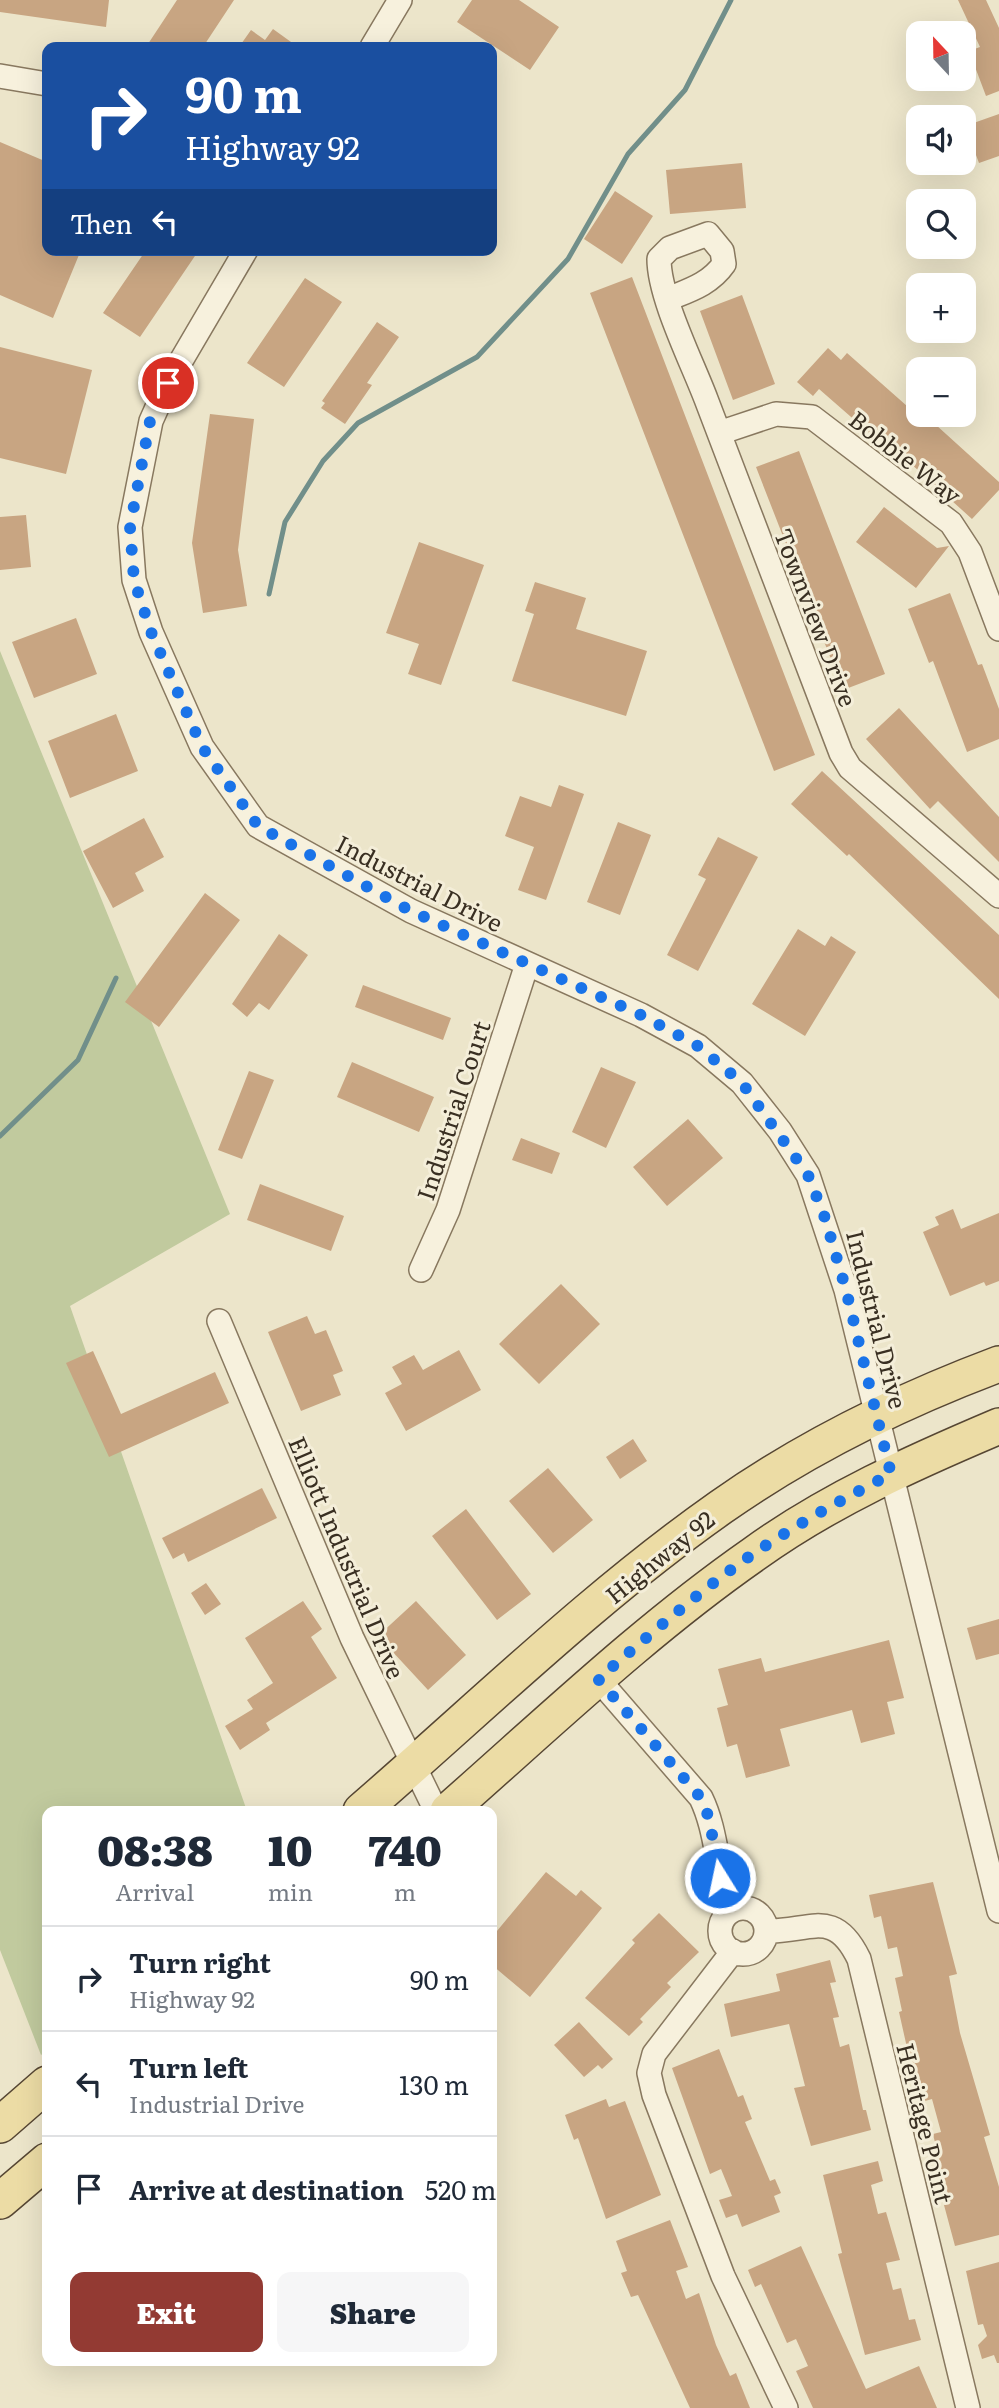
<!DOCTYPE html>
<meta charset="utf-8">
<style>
:root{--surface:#fff;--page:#f6f6f7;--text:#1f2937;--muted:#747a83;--line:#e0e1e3;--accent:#933a33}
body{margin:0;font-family:Literata,serif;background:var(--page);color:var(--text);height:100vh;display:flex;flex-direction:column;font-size:26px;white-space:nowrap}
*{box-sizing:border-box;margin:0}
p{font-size:23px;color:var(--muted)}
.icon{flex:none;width:38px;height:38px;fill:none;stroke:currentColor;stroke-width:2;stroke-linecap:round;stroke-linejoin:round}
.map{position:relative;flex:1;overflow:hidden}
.details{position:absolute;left:42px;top:1806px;width:455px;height:560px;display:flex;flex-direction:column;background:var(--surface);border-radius:14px;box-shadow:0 7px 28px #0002}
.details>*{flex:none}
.banner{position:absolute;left:42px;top:42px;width:455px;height:214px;border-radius:14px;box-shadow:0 7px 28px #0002;background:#1a4fa0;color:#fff;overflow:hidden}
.needle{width:46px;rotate:338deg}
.buttons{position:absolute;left:906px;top:21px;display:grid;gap:14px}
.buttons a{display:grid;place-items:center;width:70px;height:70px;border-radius:14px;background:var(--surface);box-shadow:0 7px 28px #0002;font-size:35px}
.pin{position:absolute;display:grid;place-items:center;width:60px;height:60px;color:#fff;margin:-30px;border:4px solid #fff;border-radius:50%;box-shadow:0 2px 7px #0007}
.me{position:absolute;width:77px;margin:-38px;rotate:350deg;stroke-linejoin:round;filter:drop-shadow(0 0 5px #0008)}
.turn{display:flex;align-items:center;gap:24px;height:147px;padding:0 28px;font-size:32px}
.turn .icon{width:91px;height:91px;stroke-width:2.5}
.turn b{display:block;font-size:49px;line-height:60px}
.then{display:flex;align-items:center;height:66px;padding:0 28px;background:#0003;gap:14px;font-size:26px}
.eta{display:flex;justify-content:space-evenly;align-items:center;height:119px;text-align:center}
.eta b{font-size:42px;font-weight:800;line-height:49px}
.primary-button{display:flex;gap:14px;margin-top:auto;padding:14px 28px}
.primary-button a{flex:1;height:80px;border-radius:14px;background:var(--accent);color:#fff;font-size:28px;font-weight:800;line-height:80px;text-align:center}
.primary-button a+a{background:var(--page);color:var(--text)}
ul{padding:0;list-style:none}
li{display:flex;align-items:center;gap:21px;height:105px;padding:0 28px;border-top:2px solid var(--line)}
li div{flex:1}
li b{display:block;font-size:26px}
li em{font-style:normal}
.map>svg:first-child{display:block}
</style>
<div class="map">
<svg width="999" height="2408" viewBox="0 0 999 2408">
<rect width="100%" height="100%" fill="#ece5ca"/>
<path fill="#c1ca9e" d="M0 651 230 1214 70 1306 247 1811H47V2050L41 2055 0 1950Z"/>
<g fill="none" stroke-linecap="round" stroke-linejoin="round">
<path stroke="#718f8a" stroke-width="5" d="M269 594 285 522 323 461 358 423 477 357 568 259 628 154 685 90 731 0
M0 1136 78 1060 116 978"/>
</g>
<path fill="#c8a582" d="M0 0H109L106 27 0 12Z
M177 0H234L203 47H146Z
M472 0H519L559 27 530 70 457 22Z
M958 0H986L999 28V91L986 96 969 51 980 47Z
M273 29 298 47H239L251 30 265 40Z
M999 114V156L979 163 965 126Z
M0 142 47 162V250H81L53 318 0 295Z
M742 163 746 208 670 214 666 170Z
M615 191 653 216 622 264 584 239Z
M146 250H199L140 337 103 313Z
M632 277 815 755 774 771 590 293Z
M305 278 342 302 284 387 247 363Z
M742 295 775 384 733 400 700 311Z
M377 322 399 337 367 383 372 385 345 424 321 408 325 403 322 401Z
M0 347 92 370 66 474 0 458Z
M828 348 841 360 847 353 916 414 919 410V415H925L999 482V490L972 519 878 434 874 437 819 389 813 396 797 382Z
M210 414 254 419 238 550 247 606 203 613 192 543Z
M799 451 885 674 843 690 756 467Z
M884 507 937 548 949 546 916 588 856 542Z
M26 515 31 567 0 570V517Z
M419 542 484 565 441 685 408 674 419 644 386 633Z
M535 582 586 598 576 629 647 651 626 716 512 681 534 614 525 611Z
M950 593 978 665 982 664 999 709V739L967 752 933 661 929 663 908 609Z
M76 618 97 674 34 698 12 642Z
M899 708 999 817V862L938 801 930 809 866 739Z
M116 714 138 771 70 798 48 741Z
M822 771 999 935V999L849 854 847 856 791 804Z
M559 785 584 794 546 900 518 890 534 847 505 836 520 796 551 807Z
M144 818 164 857 135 873 144 891 113 908 83 851Z
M618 822 651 835 620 915 587 902Z
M718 837 758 857 698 971 667 955 706 879 698 875Z
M205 893 240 920 159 1027 125 1002Z
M798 929 825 946 831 936 856 952 805 1036 752 1004Z
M279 934 308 955 269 1010 259 1003 247 1017 232 1004Z
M363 985 451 1018 443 1040 355 1007Z
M352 1062 434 1097 419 1132 337 1097Z
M601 1067 636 1082 606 1148 572 1132Z
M249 1071 274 1080 242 1159 218 1150Z
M688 1119 723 1158 667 1206 633 1167Z
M521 1138 560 1153 552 1174 512 1160Z
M260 1184 344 1216 331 1251 247 1220Z
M953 1209 961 1229 999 1213V1281L986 1286 984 1282 950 1296 923 1232 939 1225 935 1217Z
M561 1284 600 1324 539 1384 499 1344Z
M307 1316 315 1334 326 1330 343 1371 333 1375 341 1395 301 1411 268 1332Z
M459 1350 481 1390 406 1431 385 1393 402 1384 392 1367 414 1355 423 1370Z
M93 1351 121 1414 215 1372 229 1403 109 1457 66 1363Z
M633 1439 647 1461 620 1479 606 1457Z
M548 1468 593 1520 553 1553 509 1501Z
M262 1488 277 1518 188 1562 184 1553 173 1559 162 1538Z
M466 1509 531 1594 497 1620 432 1536Z
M206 1583 221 1604 205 1615 191 1593Z
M303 1601 322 1629 311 1637 337 1678 266 1723 270 1730 240 1750 225 1726 253 1709 247 1700 273 1683 245 1638Z
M416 1601 466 1655 428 1690 378 1636Z
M999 1619V1654L976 1660 967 1628Z
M889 1640 904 1698 887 1702 895 1734 861 1743 852 1710 780 1729 790 1766 746 1778 737 1744 727 1747 717 1708 728 1705 718 1669 761 1658 765 1672Z
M546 1872 576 1896 581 1890 602 1908 530 1997 492 1965V1937Z
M933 1882 957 1974 949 1976 960 2033 990 2135 984 2137 999 2187V2235L955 2246 944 2205 949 2203 933 2134 941 2132 932 2099 925 2101 916 2069 912 2070 899 2012 902 2011 895 1978 903 1976 897 1947 888 1949 881 1916 874 1918 869 1895Z
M659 1913 699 1952 667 1983 671 1987 640 2019 643 2022 629 2036 585 1998 635 1943 632 1940Z
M830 1960 836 1982 830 1983 839 2017 833 2018 840 2047 849 2044 863 2110H866L871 2130 811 2146 794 2088 805 2086 789 2024 731 2037 724 2004 780 1991 776 1974Z
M579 2022 613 2059 602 2069 598 2065 584 2077 554 2045Z
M719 2049 738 2097 743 2095 752 2119 745 2122 770 2181 775 2179 781 2193 774 2196 780 2212 742 2227 737 2214 726 2218 719 2200 732 2196 721 2169 710 2174 672 2068Z
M606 2099 609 2107 625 2101 661 2195 606 2219 578 2138 574 2140 565 2115Z
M878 2161 883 2181 871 2185 878 2214 886 2212 900 2260 886 2263 893 2290 901 2288 909 2320 915 2319 921 2340 865 2355 838 2254 842 2253 823 2175Z
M670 2220 688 2267 676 2271 686 2299 699 2293 716 2345 730 2376 736 2373 750 2408H690L638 2295 631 2297 621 2273 627 2271 616 2241Z
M801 2246 866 2389 919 2366 937 2408H813L796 2371 808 2366 796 2339 787 2343 761 2284 755 2287 748 2270Z
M999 2262V2363H997L994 2355 982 2359 978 2345 987 2336 983 2324 978 2325 966 2271Z"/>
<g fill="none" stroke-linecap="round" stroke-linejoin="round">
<g stroke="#88785f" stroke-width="26">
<path id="street" d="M372 47 400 0
M0 76 47 84
M246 250 168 383 151 421 130 527 134 580 151 632 202 747 258 826 411 911 641 1015 698 1046 742 1083 780 1131 808 1175 846 1290 999 1911
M668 299C690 290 710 284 724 264L722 251 708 234 670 248 659 259C659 297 692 362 706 399 751 517 796 635 841 753L850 768 999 896
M719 433 776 414 812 417 951 523 970 552 999 629
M421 1270 448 1210 527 964
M219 1321 352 1638 436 1811
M598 1679 701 1798C718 1833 716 1873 732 1911
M720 1931a23 23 0 1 1 46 0a23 23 0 1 1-46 0Z
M766 1931C810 1932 834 1907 859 1959L968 2408
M733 1951 654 2054 649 2073 654 2095 723 2276 786 2408"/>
</g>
<g stroke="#564633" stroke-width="38">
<path id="primary" d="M361 1811C479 1709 593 1597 721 1507 805 1448 903 1400 999 1364
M448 1811C547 1724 645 1630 754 1554 829 1500 914 1462 999 1426
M0 2125 47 2084
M0 2201 47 2161"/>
</g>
<use href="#street" stroke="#f7f1dd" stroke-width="23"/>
<use href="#primary" stroke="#ecdca5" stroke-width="35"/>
</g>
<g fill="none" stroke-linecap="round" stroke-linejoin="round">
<path stroke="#1a73e8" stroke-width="12" stroke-dasharray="0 21.6" d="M168 383 150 421 130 527 134 580 151 632 202 747 258 826 411 911 641 1015 698 1046 742 1083 808 1175 825 1218 846 1290 891 1474C845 1498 799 1523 756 1552 700 1590 649 1636 598 1679L701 1798 709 1818 720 1878"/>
</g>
<g text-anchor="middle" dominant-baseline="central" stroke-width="6" stroke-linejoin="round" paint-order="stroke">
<g font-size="24" fill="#392f22" stroke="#f4eed9">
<text transform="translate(906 456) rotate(38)">Bobbie Way</text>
<text transform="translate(817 617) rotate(69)">Townview Drive</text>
<text transform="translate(420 882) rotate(27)">Industrial Drive</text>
<text transform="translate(452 1110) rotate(-72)">Industrial Court</text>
<text transform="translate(878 1319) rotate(76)">Industrial Drive</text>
<text transform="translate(659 1556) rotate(-39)">Highway 92</text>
<text transform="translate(348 1557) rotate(67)">Elliott Industrial Drive</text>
<text transform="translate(926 2123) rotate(76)">Heritage Point</text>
</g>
</g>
</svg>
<div class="buttons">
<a><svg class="needle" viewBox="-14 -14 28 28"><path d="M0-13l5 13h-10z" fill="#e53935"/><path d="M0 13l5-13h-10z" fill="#747a83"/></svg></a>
<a><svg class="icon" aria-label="sound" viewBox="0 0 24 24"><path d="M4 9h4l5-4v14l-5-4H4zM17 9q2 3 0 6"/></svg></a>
<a><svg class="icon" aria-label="search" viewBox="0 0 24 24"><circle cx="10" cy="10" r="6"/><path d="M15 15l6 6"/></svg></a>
<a>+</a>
<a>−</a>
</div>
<div class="pin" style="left:168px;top:383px;background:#d93025"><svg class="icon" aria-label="arrive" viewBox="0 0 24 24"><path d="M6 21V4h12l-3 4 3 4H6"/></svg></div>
<svg class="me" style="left:720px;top:1878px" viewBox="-20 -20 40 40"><circle r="17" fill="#1a73e8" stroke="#fff" stroke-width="3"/><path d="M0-11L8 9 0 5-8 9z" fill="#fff"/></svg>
<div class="banner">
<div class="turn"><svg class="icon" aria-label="right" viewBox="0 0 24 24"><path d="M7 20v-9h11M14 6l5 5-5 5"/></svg><div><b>90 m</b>Highway 92</div></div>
<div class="then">Then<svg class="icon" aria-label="left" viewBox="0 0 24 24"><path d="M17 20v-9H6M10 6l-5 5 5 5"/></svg></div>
</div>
<section class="details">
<div class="eta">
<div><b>08:38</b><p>Arrival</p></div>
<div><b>10</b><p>min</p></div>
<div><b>740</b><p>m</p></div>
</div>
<ul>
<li><svg class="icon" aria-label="right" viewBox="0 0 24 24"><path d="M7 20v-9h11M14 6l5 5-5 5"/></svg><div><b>Turn right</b><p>Highway 92</p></div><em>90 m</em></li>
<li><svg class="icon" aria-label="left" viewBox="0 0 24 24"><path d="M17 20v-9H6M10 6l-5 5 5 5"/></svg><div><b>Turn left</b><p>Industrial Drive</p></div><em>130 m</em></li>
<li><svg class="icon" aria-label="arrive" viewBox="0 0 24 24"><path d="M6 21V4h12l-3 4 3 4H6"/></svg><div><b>Arrive at destination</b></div><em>520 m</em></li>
</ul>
<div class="primary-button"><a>Exit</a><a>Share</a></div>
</section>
</div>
